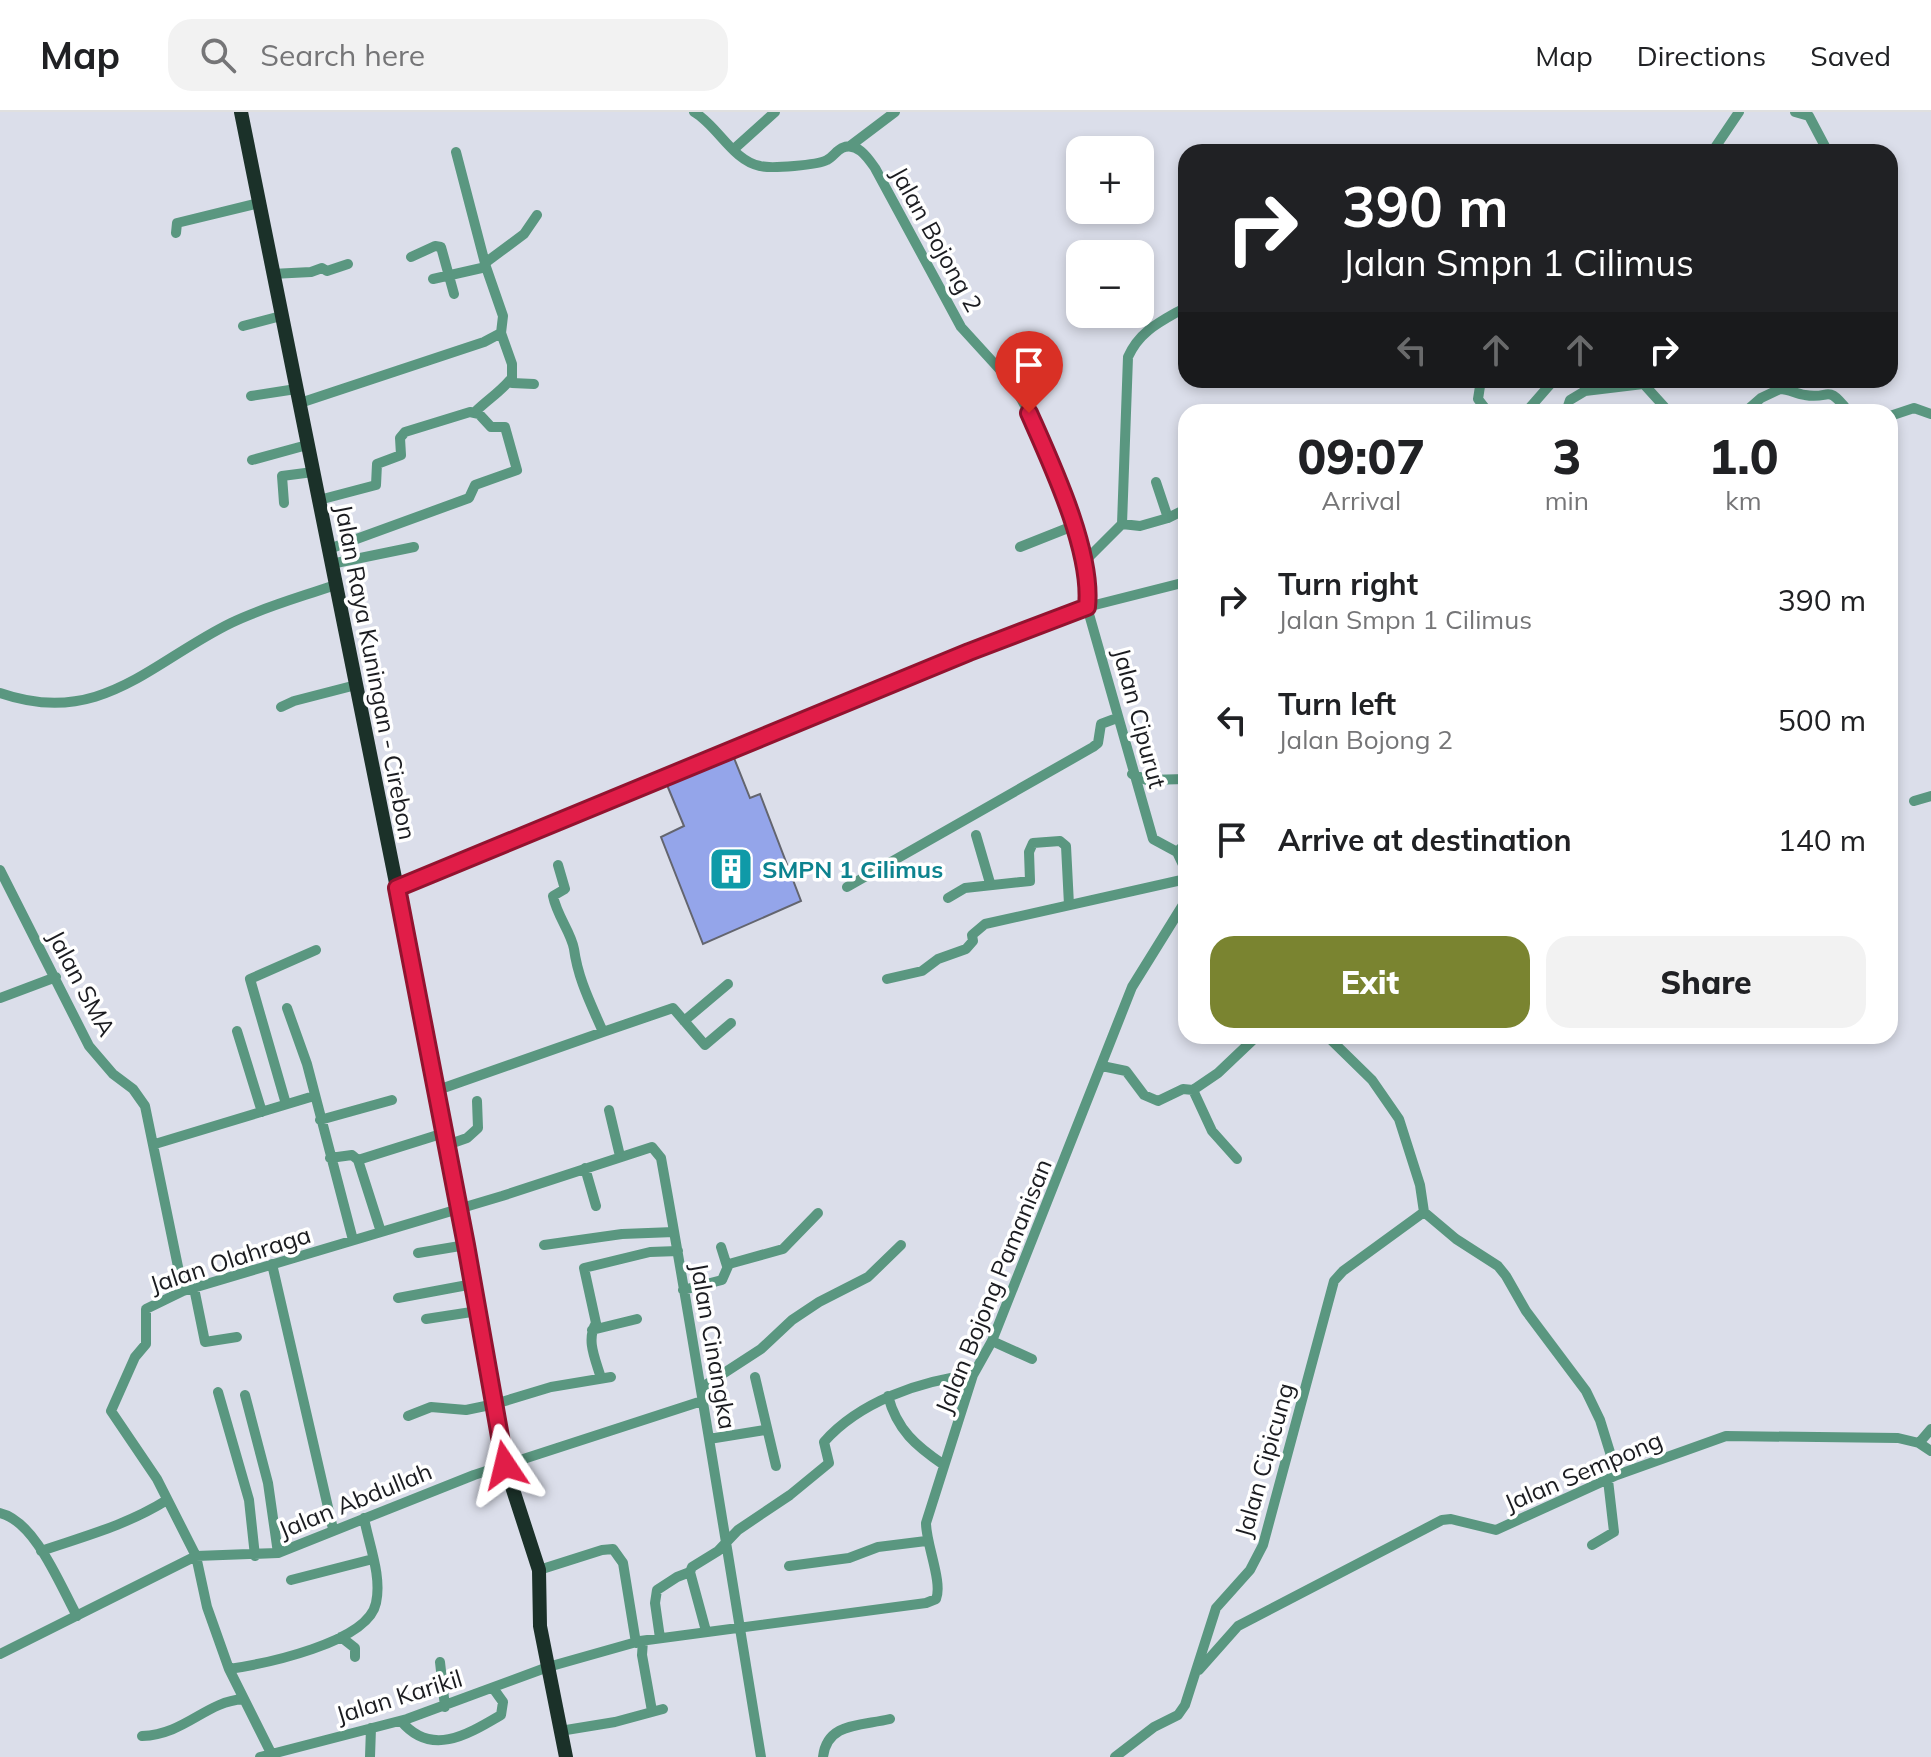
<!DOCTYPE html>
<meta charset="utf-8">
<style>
:root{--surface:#fff;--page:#f2f2f2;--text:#202124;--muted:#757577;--line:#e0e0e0;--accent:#7a8430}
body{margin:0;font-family:Mulish,sans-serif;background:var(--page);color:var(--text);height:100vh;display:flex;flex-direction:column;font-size:30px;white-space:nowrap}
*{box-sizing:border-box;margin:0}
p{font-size:26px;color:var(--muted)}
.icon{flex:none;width:44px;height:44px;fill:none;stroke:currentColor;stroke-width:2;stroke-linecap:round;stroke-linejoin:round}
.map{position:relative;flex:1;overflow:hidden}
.details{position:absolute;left:1178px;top:292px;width:720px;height:640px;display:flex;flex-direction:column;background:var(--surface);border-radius:24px;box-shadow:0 4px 12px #0003}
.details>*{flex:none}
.hud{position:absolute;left:1178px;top:32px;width:720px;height:244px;border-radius:24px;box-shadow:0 4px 12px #0003;background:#202124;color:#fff;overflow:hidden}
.controls{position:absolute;left:1066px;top:24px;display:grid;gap:16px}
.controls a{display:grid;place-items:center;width:88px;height:88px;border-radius:16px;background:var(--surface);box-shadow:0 4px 12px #0003;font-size:40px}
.pin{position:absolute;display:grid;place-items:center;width:68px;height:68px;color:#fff;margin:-82px -34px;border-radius:50% 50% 50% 0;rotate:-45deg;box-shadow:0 0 8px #0007}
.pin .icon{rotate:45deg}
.me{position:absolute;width:88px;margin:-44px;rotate:350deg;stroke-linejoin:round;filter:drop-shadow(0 0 6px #0008)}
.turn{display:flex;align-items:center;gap:28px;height:168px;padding:0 32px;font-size:36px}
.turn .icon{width:104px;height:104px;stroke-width:2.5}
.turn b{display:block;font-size:56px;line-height:68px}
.lanes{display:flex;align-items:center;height:76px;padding:0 32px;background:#0003;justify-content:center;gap:40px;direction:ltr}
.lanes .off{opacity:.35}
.eta{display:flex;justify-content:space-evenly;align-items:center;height:136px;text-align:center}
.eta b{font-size:48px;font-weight:800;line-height:56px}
.action{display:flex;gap:16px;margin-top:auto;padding:16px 32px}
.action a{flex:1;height:92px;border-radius:24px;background:var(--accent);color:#fff;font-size:32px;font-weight:800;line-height:92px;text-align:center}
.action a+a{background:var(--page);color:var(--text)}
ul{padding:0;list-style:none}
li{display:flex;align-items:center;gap:24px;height:120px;padding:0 32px}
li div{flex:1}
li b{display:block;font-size:30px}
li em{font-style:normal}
header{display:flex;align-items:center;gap:48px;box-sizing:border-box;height:112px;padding:0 40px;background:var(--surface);border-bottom:2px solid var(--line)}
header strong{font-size:38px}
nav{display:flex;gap:44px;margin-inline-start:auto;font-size:28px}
.search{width:560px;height:72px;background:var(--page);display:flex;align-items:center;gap:20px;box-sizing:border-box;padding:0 28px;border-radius:24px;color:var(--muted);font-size:30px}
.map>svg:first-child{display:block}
</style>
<header>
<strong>Map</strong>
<div class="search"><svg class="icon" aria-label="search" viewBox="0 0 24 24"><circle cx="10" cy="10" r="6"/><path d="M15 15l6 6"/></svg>Search here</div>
<nav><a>Map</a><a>Directions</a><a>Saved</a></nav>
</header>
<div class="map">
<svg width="1931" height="1645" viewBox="0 0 1931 1645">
<rect width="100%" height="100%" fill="#dbdeea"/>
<path fill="#94a5ea" stroke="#63656f" stroke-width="2" d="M734 646 750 686 760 682 801 789 703 832 661 725 684 714 667 673Z"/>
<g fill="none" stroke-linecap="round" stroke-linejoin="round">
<path stroke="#5a9780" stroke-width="10" d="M694 0C717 13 733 49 760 54 771 57 818 53 827 48 833 45 836 39 842 36 857 29 868 46 875 56L961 215 1013 272 1029 301 1078 429 1089 475 1087 495 1153 727 1177 740 1186 759
M1795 0 1809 4 1828 40
M850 34 895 0
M734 37 775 0
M1712 40 1739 0
M176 121 177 111 259 91
M411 145 435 134 441 135 454 182
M485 151 524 122 537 103
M272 162 311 160 322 156 327 159 348 152
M433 167 486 155
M243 214 281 204
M501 221 512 252V271L534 272
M1481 268 1478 287 1488 300
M1640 268 1669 300
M251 284 296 277
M300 291 484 230 501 221 503 204 486 155 456 40
M475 300C487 288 499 281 510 268
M1526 300 1554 268
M1566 300 1570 288 1585 279 1643 272
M1745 300 1761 286 1780 277C1789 277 1796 282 1805 283 1832 288 1825 270 1849 300
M1890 304 1914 296 1931 302
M252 348 307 333
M319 388 376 373 377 352 401 343 400 326 405 320 470 300 479 302 491 315H505L517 358 475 373 469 386 329 437
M284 391 282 364 313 360
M1168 406 1186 397
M1122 412 1128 245C1140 218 1162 209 1186 195
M1020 435 1073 414
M1084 450 1122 412 1140 414 1168 406 1156 370
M331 452 414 435
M0 581C100 616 151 550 231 511 264 495 301 485 335 473
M281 595 294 589 356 573
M1132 662 1147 668 1186 667
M1914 689 1931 684
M976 723 990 771
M1177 740 1186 731
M558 753 565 777 553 784C557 804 571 820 574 837 578 867 591 892 603 920L673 896 705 933 731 911
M0 758 89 934 113 962 133 977 145 994 183 1179
M847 775 1093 635 1098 631 1101 612 1117 606
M397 776 969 540 1087 495 1186 470
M948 786 965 776 1030 769 1029 740 1033 731 1060 729 1066 734 1069 793
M887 867 922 859 938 847 966 837 973 829 972 823 985 812 1186 767
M0 886 56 865
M287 896 307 952 353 1128
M684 909 728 872
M237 919 262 1000
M1102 954 1126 959 1144 983 1158 989 1183 977 1193 978 1218 961 1257 924
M1193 978 1212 1019 1237 1047
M435 979 603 920
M286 992 250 867 316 838
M609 998 620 1044
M320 1008 392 988
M155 1032 314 984
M447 1033 467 1026 478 1016 477 989
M330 1046 352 1043 358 1048 444 1021
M358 1048 381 1120
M585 1056 596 1094
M1424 1100 1456 1127 1498 1154 1506 1164 1526 1199 1586 1279 1600 1308 1617 1363
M544 1133 622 1122 674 1120
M721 1135 727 1154
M418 1141 466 1133
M272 1152 333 1417
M194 1176 205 1230 237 1225
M683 1178 722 1168 729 1152 783 1137 818 1101
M398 1186 473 1172
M426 1207 478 1199
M592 1218 637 1207
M992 1229 1032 1247
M755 1265 776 1354
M601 1266C595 1246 586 1228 596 1211L584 1156 650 1140 678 1139
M701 1276 761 1237 792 1208 819 1190 868 1165 901 1133
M218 1280 249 1388 255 1444
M245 1283 268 1371 278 1441
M888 1284C897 1318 916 1334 944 1353
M408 1304 431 1295 466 1298 495 1292 551 1275 611 1265
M709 1327 765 1318
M1919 1331 1931 1317
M0 1401C35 1409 60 1473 77 1504
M1592 1433 1614 1420 1608 1368
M41 1439C85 1424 127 1413 167 1388
M789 1454 849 1446 878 1435 926 1429
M539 1458 602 1438 613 1437 623 1451 636 1531
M690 1460 706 1519
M291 1468 373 1447
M341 1525 355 1536V1545
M660 1526 655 1491 657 1478 677 1465 690 1460 692 1455 718 1439 738 1418 790 1383 829 1351 824 1330C859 1290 921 1268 973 1263
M643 1529 642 1543 652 1599
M0 1542 196 1444 278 1441 474 1363 702 1289
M440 1550 445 1595
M229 1557C263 1552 368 1531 376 1491 382 1464 369 1433 364 1406
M1199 1558 1238 1514 1442 1408 1451 1407 1496 1418 1617 1363 1726 1324 1898 1326 1919 1331 1931 1339
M401 1609C431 1645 467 1623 501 1603L503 1590 493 1576
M560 1619 615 1610 663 1597
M142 1624C186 1622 205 1590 243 1587
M260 1645 407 1607 548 1555 640 1529 926 1491 936 1487C943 1471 926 1432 926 1411L973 1263 992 1229 1132 875 1186 788
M273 1645 229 1557 207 1495 196 1444 157 1367 111 1299 135 1245 146 1232V1197L183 1179 502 1084 652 1035 661 1046C697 1245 728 1445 761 1645
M370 1645 371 1616
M823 1645C827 1610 861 1614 890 1607
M1115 1645 1154 1615 1178 1603 1185 1593 1216 1496 1250 1458 1263 1433 1334 1169 1343 1159 1424 1100 1420 1073 1399 1007 1372 968 1327 924"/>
<path stroke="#1b3129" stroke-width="14" d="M241 0 397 776 466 1133 505 1353 539 1458 540 1514 566 1645"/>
</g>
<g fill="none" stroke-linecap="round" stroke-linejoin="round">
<g stroke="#92132f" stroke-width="20">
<path id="route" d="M505 1353 466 1133 397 776 969 540 1087 495C1093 440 1052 353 1029 301"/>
</g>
<use href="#route" stroke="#e11d48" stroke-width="14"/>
</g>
<defs>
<g id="building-square" transform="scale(2.3)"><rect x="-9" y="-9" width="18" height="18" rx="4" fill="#0f9aa8" stroke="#fff"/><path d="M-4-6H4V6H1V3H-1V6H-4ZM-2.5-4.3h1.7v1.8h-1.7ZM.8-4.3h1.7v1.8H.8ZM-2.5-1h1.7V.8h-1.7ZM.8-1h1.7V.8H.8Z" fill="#fff"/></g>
</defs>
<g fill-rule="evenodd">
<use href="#building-square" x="731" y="757"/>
</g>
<g text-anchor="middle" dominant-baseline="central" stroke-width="7" stroke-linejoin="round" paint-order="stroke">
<g font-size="24" fill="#1b1c20" stroke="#fff">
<text transform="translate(937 127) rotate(61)">Jalan Bojong 2</text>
<text transform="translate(376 560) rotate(79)">Jalan Raya Kuningan - Cirebon</text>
<text transform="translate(1140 606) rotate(75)">Jalan Cipurut</text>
<text transform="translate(82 871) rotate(62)">Jalan SMA</text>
<text transform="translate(230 1147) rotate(-18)">Jalan Olahraga</text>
<text transform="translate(993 1174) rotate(-68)">Jalan Bojong Pamanisan</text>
<text transform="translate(714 1234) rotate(80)">Jalan Cinangka</text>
<text transform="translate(1264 1348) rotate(-74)">Jalan Cipicung</text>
<text transform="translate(1583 1359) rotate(-23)">Jalan Sempong</text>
<text transform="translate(355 1388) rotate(-22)">Jalan Abdullah</text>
<text transform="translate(399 1584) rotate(-17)">Jalan Karikil</text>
</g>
<g font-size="24" font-weight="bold" fill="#0d838f" stroke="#fff" text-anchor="start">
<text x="762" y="757">SMPN 1 Cilimus</text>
</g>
</g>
</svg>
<div class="controls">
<a>+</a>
<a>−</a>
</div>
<div class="pin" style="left:1029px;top:301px;background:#d93025"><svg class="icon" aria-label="arrive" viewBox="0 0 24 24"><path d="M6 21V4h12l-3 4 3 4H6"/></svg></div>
<svg class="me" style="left:505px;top:1353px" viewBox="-20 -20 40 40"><path d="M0-17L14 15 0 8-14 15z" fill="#e11d48" stroke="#fff" stroke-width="4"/></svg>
<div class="hud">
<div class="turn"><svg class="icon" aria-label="right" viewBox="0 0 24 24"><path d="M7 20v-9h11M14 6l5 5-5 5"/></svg><div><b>390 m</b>Jalan Smpn 1 Cilimus</div></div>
<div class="lanes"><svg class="icon off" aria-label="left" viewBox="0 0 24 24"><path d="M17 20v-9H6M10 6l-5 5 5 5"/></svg><svg class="icon off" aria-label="ahead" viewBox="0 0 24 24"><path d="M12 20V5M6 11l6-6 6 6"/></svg><svg class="icon off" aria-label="ahead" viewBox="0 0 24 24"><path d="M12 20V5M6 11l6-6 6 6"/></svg><svg class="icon" aria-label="right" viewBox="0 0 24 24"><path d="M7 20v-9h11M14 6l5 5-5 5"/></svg></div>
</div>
<section class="details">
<div class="eta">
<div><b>09:07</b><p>Arrival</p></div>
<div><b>3</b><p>min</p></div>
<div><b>1.0</b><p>km</p></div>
</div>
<ul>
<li><svg class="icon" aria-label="right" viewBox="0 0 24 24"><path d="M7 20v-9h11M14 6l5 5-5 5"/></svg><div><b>Turn right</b><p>Jalan Smpn 1 Cilimus</p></div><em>390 m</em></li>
<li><svg class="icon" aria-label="left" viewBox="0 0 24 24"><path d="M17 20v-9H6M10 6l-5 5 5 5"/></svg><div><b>Turn left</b><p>Jalan Bojong 2</p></div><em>500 m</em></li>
<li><svg class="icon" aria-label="arrive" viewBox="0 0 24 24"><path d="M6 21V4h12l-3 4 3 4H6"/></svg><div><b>Arrive at destination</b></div><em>140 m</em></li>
</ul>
<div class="action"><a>Exit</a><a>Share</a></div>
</section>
</div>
